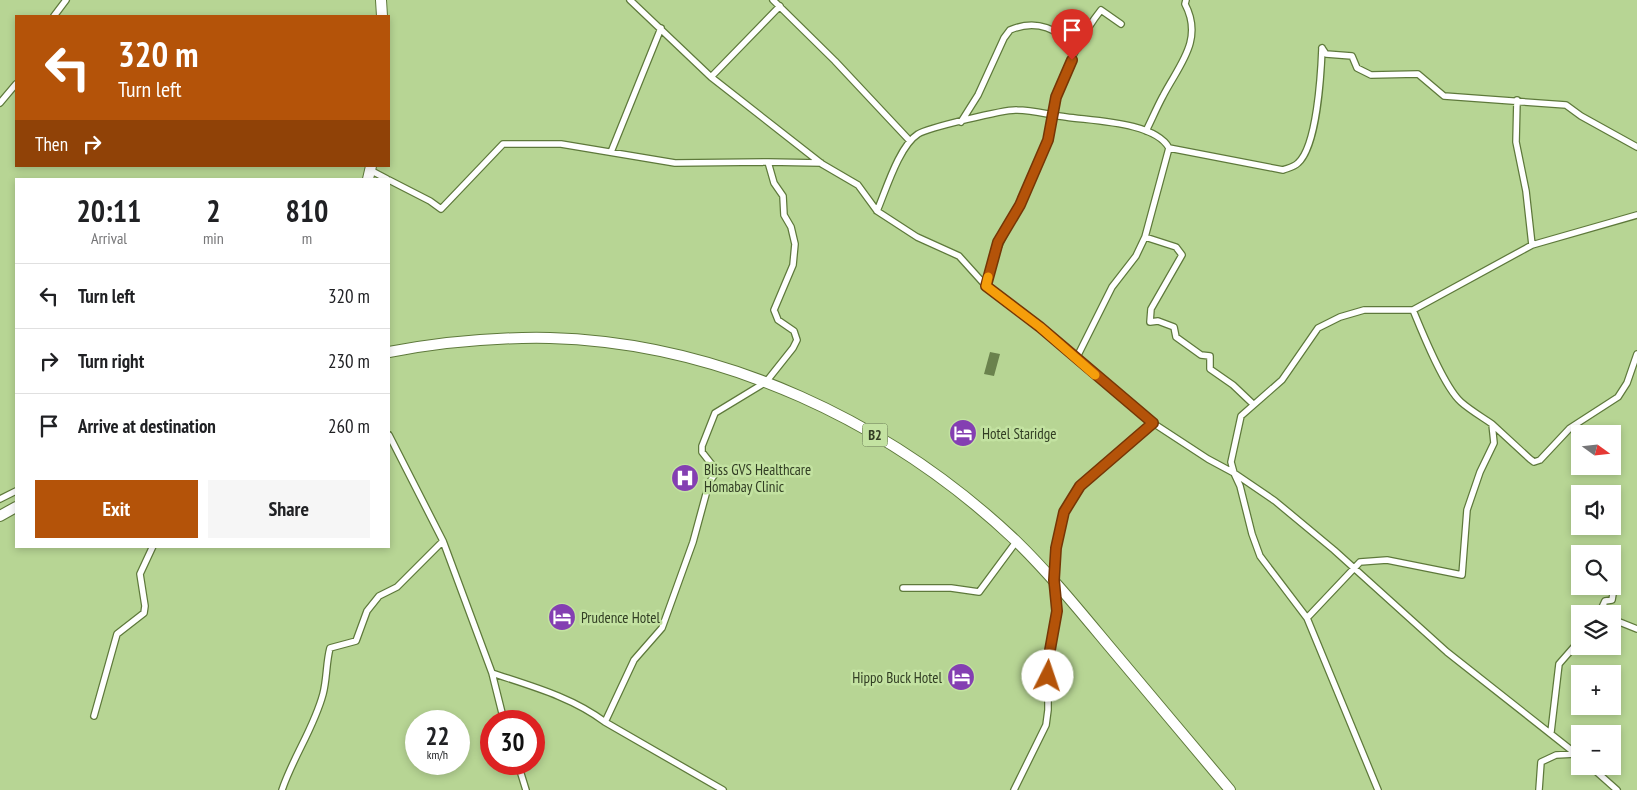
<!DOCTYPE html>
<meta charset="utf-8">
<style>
:root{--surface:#fff;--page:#f6f6f6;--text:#202124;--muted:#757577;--line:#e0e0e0;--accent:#b45309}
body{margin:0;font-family:"PT Sans Narrow",sans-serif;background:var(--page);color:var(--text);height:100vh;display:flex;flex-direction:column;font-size:19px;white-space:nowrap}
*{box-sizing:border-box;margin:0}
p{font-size:16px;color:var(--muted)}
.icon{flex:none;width:28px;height:28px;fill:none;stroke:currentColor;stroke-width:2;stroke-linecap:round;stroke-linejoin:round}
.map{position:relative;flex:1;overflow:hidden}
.drawer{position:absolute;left:15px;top:178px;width:375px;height:370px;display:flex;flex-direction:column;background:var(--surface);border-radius:0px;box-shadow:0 2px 8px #0003}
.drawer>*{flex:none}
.guide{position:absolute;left:15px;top:15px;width:375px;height:152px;border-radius:0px;box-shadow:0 2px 8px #0003;background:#b45309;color:#fff;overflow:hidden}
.needle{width:32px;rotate:105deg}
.controls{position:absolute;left:1571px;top:425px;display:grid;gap:10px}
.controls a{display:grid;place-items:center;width:50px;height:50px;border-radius:0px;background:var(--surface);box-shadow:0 2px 8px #0003;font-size:25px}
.speed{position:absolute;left:405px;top:710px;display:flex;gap:10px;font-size:25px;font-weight:700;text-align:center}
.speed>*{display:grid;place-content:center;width:65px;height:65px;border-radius:50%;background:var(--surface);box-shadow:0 2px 8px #0003;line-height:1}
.speed small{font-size:12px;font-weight:400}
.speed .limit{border:8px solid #d22;background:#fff;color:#111}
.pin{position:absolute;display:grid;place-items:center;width:42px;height:42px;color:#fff;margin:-51px -21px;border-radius:50% 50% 50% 0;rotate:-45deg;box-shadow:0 0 5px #0007}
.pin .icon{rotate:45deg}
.me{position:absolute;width:55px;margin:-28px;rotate:4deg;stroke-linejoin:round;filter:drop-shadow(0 0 4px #0008)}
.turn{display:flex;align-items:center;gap:18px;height:105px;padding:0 20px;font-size:22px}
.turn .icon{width:65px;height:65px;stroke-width:2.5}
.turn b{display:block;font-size:35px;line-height:42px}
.then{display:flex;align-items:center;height:48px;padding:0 20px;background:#0003;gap:10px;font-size:19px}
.eta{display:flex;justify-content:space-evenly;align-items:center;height:85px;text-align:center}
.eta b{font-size:30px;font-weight:600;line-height:35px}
.action{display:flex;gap:10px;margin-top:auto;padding:10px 20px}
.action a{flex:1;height:58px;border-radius:0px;background:var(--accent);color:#fff;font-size:20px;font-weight:600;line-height:58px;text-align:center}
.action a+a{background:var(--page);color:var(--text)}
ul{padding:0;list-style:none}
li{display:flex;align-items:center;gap:15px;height:65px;padding:0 20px;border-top:1px solid var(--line)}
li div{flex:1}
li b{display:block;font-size:19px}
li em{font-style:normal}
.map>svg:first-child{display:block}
</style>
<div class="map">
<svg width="1637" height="790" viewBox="0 0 1637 790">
<rect width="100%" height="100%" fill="#b7d594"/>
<path fill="#aacb83" d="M682 470 695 476 688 487 676 481Z"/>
<path fill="#6a824d" d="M990 352 1000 354 994 376 984 374Z"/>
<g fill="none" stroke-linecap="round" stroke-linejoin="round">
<g stroke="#5e793b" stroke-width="8">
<path id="street" d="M630 0 711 77 822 164 858 185 877 211 917 237 959 256 986 286 1040 327 1153 423 1208 459 1234 473 1240 486 1252 534 1260 556 1307 618 1378 790
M773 0 835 61 910 141
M54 16 66 0
M1322 48 1326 54 1352 56 1357 68 1371 75 1418 74 1444 96 1566 105 1581 116 1637 147
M711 77 780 6
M1517 100 1516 142 1526 191 1532 245
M0 103 16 84
M961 122 978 95 1004 38 1010 30C1038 18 1057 30 1078 48
M1146 131C1152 119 1157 107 1163 96 1179 65 1204 40 1185 4L1186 0
M1169 148 1283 170C1288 168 1294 167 1298 163 1317 146 1321 74 1322 48
M611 152 661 28
M370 170 387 179
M389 180 430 201 441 209 503 144H561L675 163 768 162
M877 211C886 190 899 146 918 134 927 128 1006 109 1017 110 1033 110 1050 115 1066 117 1093 121 1155 122 1169 148L1145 237 1136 256 1112 287 1076 359
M1145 237 1176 247 1182 255 1151 309 1150 322 1158 321 1174 327 1176 337 1201 355 1210 356V369L1233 385 1253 404
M986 286C993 252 1004 235 1019 206 1029 186 1037 166 1045 146 1051 131 1052 114 1056 98 1063 72 1084 31 1101 10L1121 24
M1492 424 1530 459 1534 462 1540 460 1570 428 1618 397 1627 383 1637 354
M389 435 443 541 492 673 504 721
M0 499 16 491
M903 588H951L979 592 1016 542
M1599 614 1605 601 1612 600 1614 588 1611 586
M1307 618 1360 562 1387 560 1462 575 1467 510 1480 472 1494 443 1492 424C1482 417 1470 410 1461 402 1444 387 1422 332 1413 310
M1612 619 1637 629
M492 673C531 686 572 697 605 722L723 790
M94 716 117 634 144 613 145 606 140 574 153 546
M605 722 634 660 662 628 693 542 709 483 715 474 713 466 702 452V446L715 413 766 382 793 348 797 340 794 331 778 320 774 310 793 265 795 244 791 227 784 215 783 196 774 183 768 162 821 163
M1551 732 1559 664 1580 640
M1580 757 1447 652 1334 550 1275 501 1234 473 1231 462 1241 416 1282 380 1318 328 1340 317 1364 310H1413L1532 245 1637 215
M518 764 526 790
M1590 766 1617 790
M282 790C293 757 314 728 323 694 327 679 326 663 330 648L356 641 367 611 379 596 397 587 443 541
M1014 790 1046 725 1048 710V661L1057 611 1054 580 1056 548 1064 512 1080 486 1153 423
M1539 790 1541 762 1556 755 1576 754"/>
</g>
<g stroke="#5e793b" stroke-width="12">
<path id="highway" d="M381 0 382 16
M368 179 371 166
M389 352C442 342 496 337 550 338 723 343 890 422 1015 540 1049 573 1079 610 1109 646 1149 694 1190 742 1230 790
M0 516 16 507"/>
</g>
<use href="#street" stroke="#fff" stroke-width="5.5"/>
<use href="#highway" stroke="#fff" stroke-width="10"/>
</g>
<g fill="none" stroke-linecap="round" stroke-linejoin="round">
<g stroke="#753606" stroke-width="12">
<path id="route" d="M1048 676V661L1057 611 1054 580 1056 548 1064 512 1080 486 1153 423 1040 327 986 286 998 242 1020 205 1048 140 1056 97 1072 60"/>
</g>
<use href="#route" stroke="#b45309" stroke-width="9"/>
<path stroke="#f59e0b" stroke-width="9" d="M988 277 986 286 1040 327 1095 375"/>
</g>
<defs>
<g id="hotel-disc" transform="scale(1.4375)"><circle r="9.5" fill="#843fb2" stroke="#c3e2a1"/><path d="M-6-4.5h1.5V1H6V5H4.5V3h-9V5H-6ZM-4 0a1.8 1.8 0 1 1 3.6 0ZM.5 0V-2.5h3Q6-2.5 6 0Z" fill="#fff"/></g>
<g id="hospital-disc" transform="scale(1.4375)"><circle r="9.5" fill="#843fb2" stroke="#c3e2a1"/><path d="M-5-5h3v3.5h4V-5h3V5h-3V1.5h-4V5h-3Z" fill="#fff"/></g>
</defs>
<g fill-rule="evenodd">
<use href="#hotel-disc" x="963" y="433"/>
<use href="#hospital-disc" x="685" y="478"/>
<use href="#hotel-disc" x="562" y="617"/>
<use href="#hotel-disc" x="961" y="677"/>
</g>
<g text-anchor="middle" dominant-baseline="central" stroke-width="5" stroke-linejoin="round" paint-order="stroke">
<rect fill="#c3e2a1" stroke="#5e6f4a" stroke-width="1" x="862.5" y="423.5" width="25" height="23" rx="4"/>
<g font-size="14" font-weight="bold" fill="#323e24">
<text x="875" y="435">B2</text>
</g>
<g font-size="15" fill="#323e24" stroke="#c3e2a1" text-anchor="start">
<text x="982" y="433">Hotel Staridge</text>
<text x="704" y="469">Bliss GVS Healthcare<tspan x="704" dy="17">Homabay Clinic</tspan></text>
<text x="581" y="617">Prudence Hotel</text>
<text x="942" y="677" text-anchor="end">Hippo Buck Hotel</text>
</g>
</g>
</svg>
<div class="controls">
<a><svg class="needle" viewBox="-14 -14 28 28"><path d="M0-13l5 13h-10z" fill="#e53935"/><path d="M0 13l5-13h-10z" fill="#757577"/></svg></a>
<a><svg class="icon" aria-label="sound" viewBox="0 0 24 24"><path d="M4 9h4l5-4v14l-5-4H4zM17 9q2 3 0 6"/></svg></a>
<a><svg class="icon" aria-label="search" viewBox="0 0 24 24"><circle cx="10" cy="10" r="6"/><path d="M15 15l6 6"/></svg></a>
<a><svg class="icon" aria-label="layers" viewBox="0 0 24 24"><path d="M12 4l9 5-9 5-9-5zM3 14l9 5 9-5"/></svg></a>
<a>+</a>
<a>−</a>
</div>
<div class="speed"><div>22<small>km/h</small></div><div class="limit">30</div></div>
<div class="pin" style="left:1072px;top:60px;background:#d93025"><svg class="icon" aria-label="arrive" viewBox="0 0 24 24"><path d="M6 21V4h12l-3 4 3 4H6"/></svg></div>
<svg class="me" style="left:1048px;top:676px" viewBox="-20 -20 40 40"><circle r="19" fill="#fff"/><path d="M0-13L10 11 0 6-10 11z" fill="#b45309"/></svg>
<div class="guide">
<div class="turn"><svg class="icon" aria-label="left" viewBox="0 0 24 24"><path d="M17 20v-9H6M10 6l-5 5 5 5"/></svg><div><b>320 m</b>Turn left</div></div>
<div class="then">Then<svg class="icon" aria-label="right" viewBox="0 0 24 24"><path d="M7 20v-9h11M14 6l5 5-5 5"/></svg></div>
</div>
<section class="drawer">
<div class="eta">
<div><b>20:11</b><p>Arrival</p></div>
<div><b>2</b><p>min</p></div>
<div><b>810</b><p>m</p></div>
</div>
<ul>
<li><svg class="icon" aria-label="left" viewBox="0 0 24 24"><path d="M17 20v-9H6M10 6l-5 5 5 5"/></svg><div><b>Turn left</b></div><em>320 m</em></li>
<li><svg class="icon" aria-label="right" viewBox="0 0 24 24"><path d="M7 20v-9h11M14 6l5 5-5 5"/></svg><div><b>Turn right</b></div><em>230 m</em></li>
<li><svg class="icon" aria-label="arrive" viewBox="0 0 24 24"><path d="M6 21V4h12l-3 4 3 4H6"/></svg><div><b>Arrive at destination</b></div><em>260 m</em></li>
</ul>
<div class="action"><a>Exit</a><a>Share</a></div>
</section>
</div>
